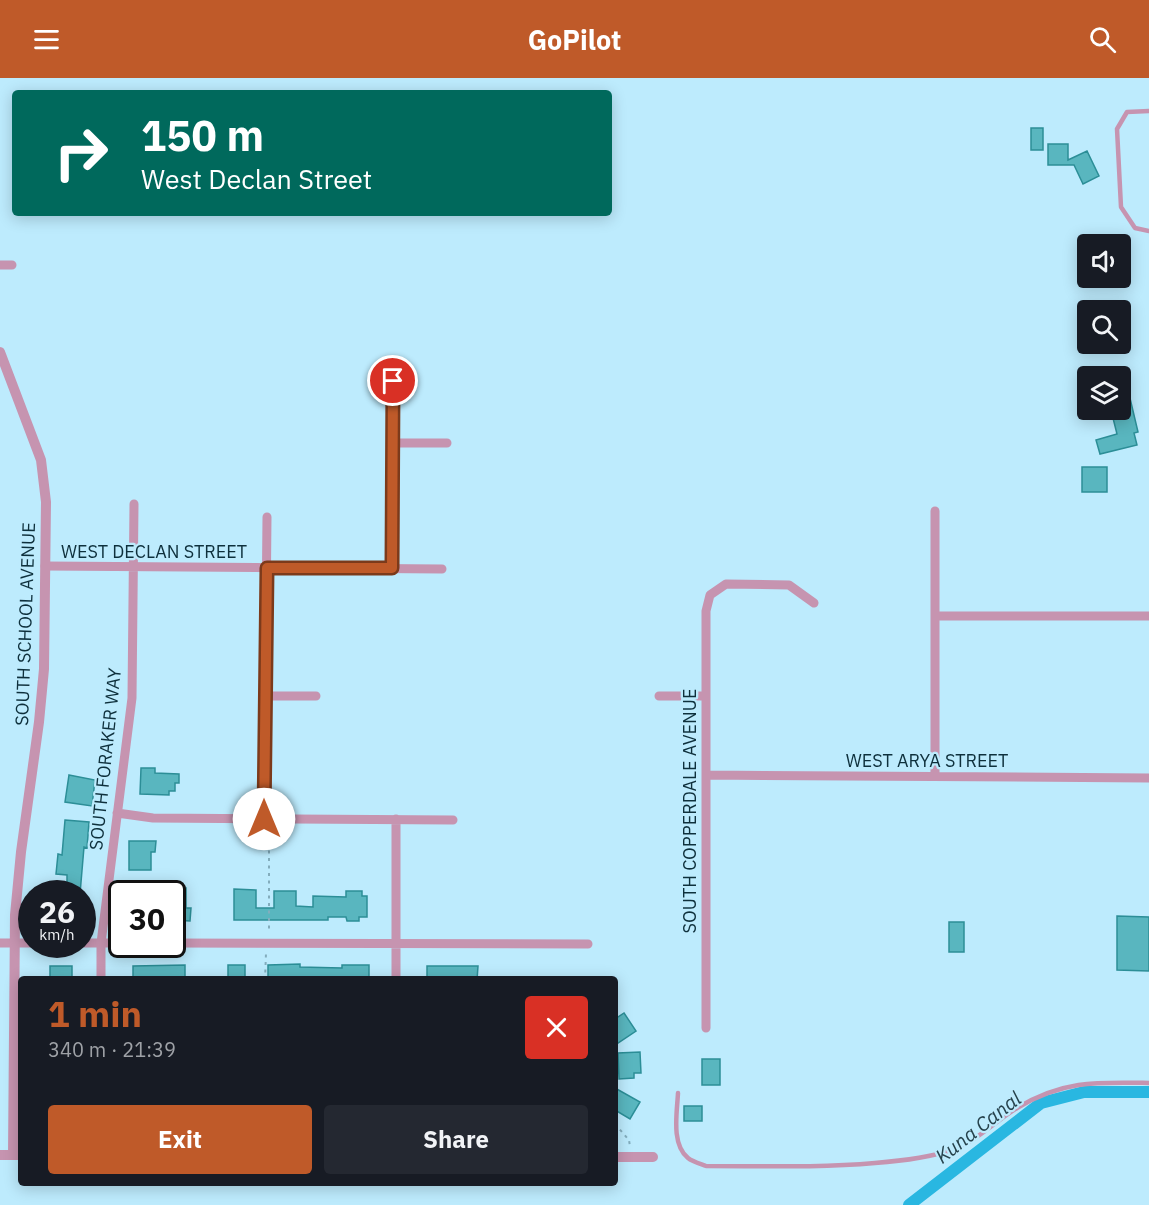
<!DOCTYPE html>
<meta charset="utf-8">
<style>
:root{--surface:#171b24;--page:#242831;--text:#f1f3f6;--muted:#9ea1a6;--accent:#bf5a29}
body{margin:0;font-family:"IBM Plex Sans",sans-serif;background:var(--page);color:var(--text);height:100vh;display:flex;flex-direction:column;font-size:22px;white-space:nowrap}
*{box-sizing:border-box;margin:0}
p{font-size:20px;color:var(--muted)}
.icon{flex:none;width:33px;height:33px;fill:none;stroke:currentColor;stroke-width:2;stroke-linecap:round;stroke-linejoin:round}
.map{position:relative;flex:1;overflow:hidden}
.side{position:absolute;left:18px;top:898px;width:600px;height:210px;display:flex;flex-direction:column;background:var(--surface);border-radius:6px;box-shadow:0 3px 15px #0003}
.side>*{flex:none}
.banner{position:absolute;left:12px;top:12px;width:600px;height:126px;border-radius:6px;box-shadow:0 3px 15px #0003;background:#00695c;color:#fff;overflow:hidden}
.controls{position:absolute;left:1077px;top:156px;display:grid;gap:12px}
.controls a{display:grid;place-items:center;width:54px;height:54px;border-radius:6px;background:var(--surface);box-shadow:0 3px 15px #0003;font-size:30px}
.speed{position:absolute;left:18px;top:802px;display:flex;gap:12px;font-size:30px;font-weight:700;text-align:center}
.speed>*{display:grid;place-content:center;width:78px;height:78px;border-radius:50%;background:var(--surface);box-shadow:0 3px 15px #0003;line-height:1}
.speed small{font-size:15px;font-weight:400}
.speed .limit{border:3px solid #111;border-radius:9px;background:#fff;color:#111}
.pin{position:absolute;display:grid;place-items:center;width:51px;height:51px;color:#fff;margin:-26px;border:3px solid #fff;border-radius:50%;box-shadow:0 2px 6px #0007}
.me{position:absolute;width:66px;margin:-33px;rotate:0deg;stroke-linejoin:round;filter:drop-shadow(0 0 4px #0008)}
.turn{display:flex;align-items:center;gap:21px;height:126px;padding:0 30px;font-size:27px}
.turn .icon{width:78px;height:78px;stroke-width:2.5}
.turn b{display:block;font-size:42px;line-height:51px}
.round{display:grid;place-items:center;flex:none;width:63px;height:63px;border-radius:6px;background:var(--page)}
.headline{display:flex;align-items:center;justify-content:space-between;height:102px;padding:0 30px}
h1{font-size:36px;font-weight:700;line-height:45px;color:var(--accent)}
.button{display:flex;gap:12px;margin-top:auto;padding:12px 30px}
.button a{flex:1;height:69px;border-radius:6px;background:var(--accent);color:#fff;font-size:24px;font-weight:700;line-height:69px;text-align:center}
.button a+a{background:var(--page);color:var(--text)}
header{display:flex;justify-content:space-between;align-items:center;height:78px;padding:0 30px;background:var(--accent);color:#fff;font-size:27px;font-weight:700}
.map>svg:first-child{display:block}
</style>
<header><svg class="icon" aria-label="menu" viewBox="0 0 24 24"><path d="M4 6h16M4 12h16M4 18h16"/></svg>GoPilot<svg class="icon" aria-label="search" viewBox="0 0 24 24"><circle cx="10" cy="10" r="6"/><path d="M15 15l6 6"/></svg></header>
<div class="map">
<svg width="1149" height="1127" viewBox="0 0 1149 1127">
<rect width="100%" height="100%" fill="#bdebfd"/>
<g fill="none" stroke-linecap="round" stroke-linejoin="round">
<path stroke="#29b7e1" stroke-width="12" d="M909 1127 1041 1025 1084 1014H1149"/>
</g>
<path fill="#59b6bf" stroke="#2c8e97" stroke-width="1.5" d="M1031 50H1043V72H1031Z
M1048 66H1068V82L1087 73 1099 98 1083 106 1074 87H1048Z
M1129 316 1138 354 1134 355 1137 367 1100 376 1096 362 1117 356 1111 332H1120V319Z
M1082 389H1107V414H1082Z
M141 690H155V695L179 696V705H175V713H169V717L140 716Z
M69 697 95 702 92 728 65 724Z
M65 742 89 744 87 770 84 769 80 816H67V797L56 796 58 776 62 777Z
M129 763H156L155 774H151V792H129Z
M172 810H186V830H191L190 843 172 842Z
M234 811 256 812V830H274V813H296V828L313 829V818L346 819V813H362V818H367V839H359V843H347L346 839H328V842H234Z
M1117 838 1149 839V893L1117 892Z
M949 844H964V874H949Z
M300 886V889L342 890V887H369V902H268V887Z
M185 887V902H133V888Z
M228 887H245V902L228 900Z
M50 888H72V902H50Z
M427 888H478L477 902H427Z
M624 935 636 953 615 967V941Z
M640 974 641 995H634V1000L619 1001 618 975Z
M702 981H720V1007H702Z
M615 1010 640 1024 630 1041 615 1032Z
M684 1028H702V1043H684Z"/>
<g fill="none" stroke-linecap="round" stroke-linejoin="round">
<path stroke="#83adbd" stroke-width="2" stroke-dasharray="3 4.5" stroke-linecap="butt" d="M269 750V855
M265 902 266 875
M615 1046 629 1062 630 1069"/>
<path stroke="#c694b0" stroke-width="4.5" d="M1149 33 1127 34 1117 51 1121 129 1135 150 1149 153
M678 1015C677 1035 671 1066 688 1080 693 1084 701 1086 706 1088 763 1088 819 1090 875 1085 900 1083 928 1080 952 1072 977 1063 994 1044 1017 1030 1063 1002 1098 1004 1149 1005"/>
<path stroke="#c694b0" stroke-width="9" d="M0 187H12
M393 365H447
M935 433V698
M45 488 442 491
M392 490 393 303
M936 538H1149
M265 618H316
M659 618H706
M706 697 1149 700
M117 735 153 740 453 742
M264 741 267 439
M0 865H32
M82 865H122
M172 865 588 866
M101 902V865L132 620 134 426
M396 902V741
M706 950V533L710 517 726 506 789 507 814 525"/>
<path stroke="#c694b0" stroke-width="10" d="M0 274 41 382 46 424 44 591 39 644 21 774 15 837 13 1077
M0 1077H21
M615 1079H653"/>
</g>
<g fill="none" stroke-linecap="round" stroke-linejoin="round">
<g stroke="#7c3a1b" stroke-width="15">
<path id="route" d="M264 741 267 490H392L393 303"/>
</g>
<use href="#route" stroke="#bf5a29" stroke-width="10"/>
</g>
<g text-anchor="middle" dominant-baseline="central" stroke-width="4.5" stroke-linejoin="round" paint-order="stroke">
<g font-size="18" fill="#0e303c" stroke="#bdebfd">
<text x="154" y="473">WEST DECLAN STREET</text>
<text transform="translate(25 546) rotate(-88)">SOUTH SCHOOL AVENUE</text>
<text transform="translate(105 681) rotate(-84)">SOUTH FORAKER WAY</text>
<text x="927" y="682">WEST ARYA STREET</text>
<text transform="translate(689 733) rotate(-90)">SOUTH COPPERDALE AVENUE</text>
</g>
<g font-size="20" font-style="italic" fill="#26424c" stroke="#bdebfd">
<text transform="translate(978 1049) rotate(-38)">Kuna Canal</text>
</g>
</g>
</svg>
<div class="controls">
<a><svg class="icon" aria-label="sound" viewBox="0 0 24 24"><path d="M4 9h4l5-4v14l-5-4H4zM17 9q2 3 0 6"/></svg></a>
<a><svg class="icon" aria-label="search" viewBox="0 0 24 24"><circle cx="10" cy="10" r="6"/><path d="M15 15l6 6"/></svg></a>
<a><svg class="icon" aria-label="layers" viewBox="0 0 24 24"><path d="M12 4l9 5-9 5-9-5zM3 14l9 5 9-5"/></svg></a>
</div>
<div class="speed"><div>26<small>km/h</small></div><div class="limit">30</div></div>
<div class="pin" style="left:393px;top:303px;background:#d93025"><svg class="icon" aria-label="arrive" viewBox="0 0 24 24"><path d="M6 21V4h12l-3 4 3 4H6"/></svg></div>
<svg class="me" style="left:264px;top:741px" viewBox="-20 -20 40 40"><circle r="19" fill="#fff"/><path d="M0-13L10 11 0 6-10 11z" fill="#bf5a29"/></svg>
<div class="banner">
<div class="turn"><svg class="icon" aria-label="right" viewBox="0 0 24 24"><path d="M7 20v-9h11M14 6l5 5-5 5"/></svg><div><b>150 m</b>West Declan Street</div></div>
</div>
<section class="side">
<div class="headline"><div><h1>1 min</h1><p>340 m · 21:39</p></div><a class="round" style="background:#d93025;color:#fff"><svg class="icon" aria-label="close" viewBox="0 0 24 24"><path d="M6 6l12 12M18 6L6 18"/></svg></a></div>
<div class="button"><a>Exit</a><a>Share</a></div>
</section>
</div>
